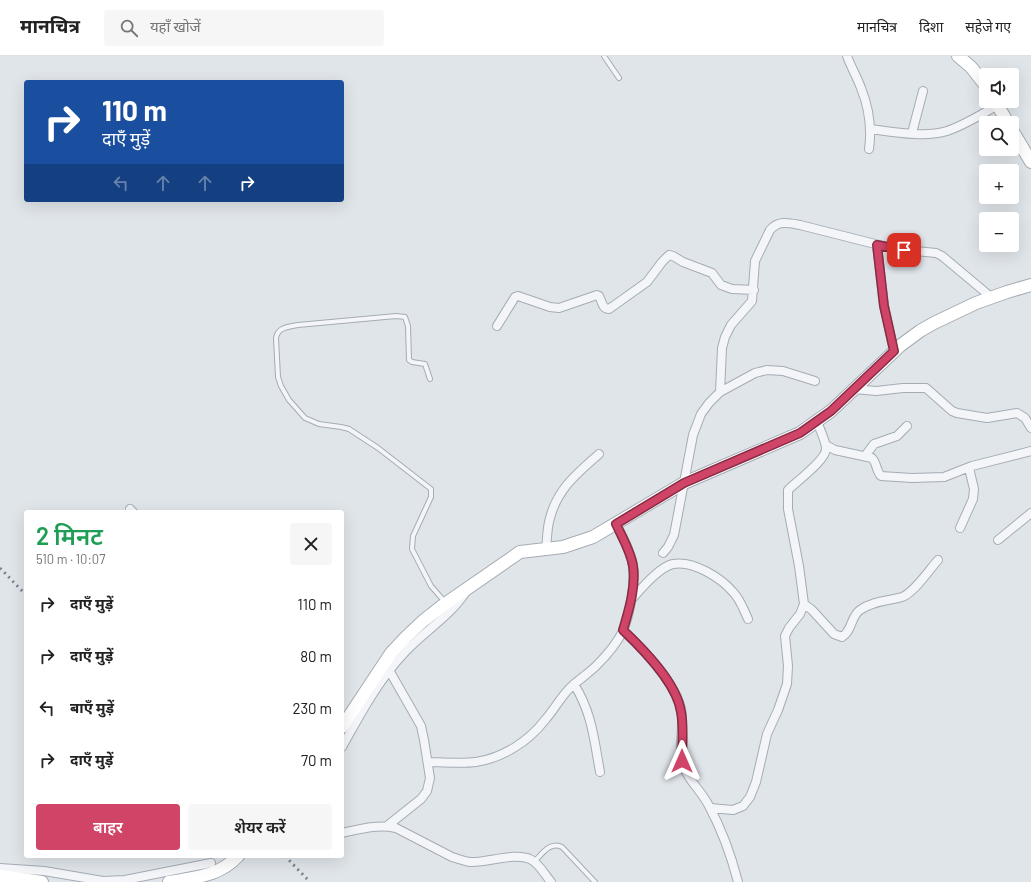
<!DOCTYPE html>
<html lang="hi">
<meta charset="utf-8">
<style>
:root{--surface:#fff;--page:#f6f6f6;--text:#222;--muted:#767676;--line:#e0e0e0;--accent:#d04468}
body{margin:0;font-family:Barlow,"Noto Sans Devanagari",sans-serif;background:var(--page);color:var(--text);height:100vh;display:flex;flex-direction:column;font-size:15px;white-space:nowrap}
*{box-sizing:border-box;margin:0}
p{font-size:13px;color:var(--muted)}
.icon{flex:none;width:22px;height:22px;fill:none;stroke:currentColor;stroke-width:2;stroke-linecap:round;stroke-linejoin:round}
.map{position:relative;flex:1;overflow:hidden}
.sheet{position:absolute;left:24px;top:454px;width:320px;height:348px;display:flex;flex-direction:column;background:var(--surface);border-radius:4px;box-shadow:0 4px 16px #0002}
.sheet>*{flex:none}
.banner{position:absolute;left:24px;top:24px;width:320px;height:122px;border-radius:4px;box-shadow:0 4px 16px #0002;background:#1a4fa0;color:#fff;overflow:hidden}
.buttons{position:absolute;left:979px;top:12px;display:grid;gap:8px}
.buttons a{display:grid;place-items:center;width:40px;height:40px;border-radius:4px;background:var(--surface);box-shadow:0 4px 16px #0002;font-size:20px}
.pin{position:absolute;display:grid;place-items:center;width:34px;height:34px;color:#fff;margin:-17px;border-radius:8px;box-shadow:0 2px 6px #0006}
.me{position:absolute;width:44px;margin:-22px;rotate:0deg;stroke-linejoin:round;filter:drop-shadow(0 0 3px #0008)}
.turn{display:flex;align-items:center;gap:14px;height:84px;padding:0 12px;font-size:18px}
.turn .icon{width:52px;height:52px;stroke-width:2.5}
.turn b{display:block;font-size:28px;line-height:34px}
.lanes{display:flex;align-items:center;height:38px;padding:0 12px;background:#0003;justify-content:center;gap:20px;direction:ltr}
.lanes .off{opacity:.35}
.round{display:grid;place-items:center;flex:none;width:42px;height:42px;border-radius:4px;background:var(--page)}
.summary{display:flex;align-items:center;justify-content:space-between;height:68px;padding:0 12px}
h1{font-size:24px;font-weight:600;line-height:30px;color:#1e9e55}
.action{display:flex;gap:8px;margin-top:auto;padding:8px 12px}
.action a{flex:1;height:46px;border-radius:4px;background:var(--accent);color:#fff;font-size:16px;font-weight:600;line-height:46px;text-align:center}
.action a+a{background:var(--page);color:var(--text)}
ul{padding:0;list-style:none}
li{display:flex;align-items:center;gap:12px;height:52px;padding:0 12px}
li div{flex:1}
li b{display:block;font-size:15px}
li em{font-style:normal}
header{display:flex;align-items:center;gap:24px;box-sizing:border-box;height:56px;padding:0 20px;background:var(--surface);border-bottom:1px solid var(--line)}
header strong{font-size:19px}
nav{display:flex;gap:22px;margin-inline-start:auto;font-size:14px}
.search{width:280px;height:36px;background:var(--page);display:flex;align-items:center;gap:10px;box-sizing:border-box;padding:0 14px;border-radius:4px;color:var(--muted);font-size:15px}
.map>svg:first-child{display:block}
</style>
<header>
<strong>मानचित्र</strong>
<div class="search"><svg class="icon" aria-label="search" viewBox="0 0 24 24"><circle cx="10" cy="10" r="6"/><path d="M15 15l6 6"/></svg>यहाँ खोजें</div>
<nav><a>मानचित्र</a><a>दिशा</a><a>सहेजे गए</a></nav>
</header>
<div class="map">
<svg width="1031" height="826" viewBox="0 0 1031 826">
<rect width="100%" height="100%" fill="#e0e5ea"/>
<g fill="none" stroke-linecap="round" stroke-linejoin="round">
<g stroke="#a5acb4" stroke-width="6">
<path id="lane" d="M604 0 619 22
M430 323 425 308 412 306 409 304 408 270 405 261 396 260 298 269C288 271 278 271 276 282L278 321 281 330 289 344 305 362 319 368 341 371 349 373 378 392 431 433V441L413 480 412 493 431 530 445 546
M534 806C542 798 550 785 562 791L595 826"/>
</g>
<g stroke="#a5acb4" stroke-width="10">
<path id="street" d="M847 0C851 11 857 21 861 32 869 52 872 72 869 93
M870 73C893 76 925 82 947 75 965 69 982 58 998 49
M912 77 923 35
M877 189 884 250 894 295
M497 270 515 241 518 240 550 251 559 252 597 239 599 240C602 245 602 253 609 253L647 226 662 206 669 199 673 200 683 206 712 217 721 229 732 233 754 234
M854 333 876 335 903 332H926L952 355 957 357 987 362 1017 357 1025 362 1031 372
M720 336 722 292 725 281 731 269 752 245 755 205 770 174C779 164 789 167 800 169L895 193 936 197 942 200 991 241
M826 389 835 394 872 402C877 407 876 415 881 420L912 422 944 421 972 410 1031 395
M865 400 874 388 897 380 907 370
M130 453 133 456
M960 472 973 443 974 433 969 412
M998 484 1031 457
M546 493C547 484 547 475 549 466 556 434 576 418 599 398
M663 497 668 491 674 479 693 379 701 358 709 347 720 336 755 317 767 314 783 315 815 325
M631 544C641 533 659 511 673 508 693 504 721 522 733 536 740 543 744 554 748 563
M804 548 812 554 834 578 842 581C852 575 851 560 860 554 873 545 888 545 902 541 914 537 929 514 938 504
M623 574C643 593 681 632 682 660 683 675 678 698 684 712 690 726 702 736 709 750 722 774 731 799 738 826
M574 628C592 657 594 683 600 716
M342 691C361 657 379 623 406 595 425 575 450 560 465 537
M428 706C443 706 461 708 476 706 503 702 529 685 545 664 554 654 560 642 569 633 578 624 588 618 597 609 607 599 617 587 623 575 629 561 636 525 633 510 631 495 622 480 616 468
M710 752 733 754 743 750 750 741 756 726 767 678 778 654 787 628 788 610 785 580 789 572 800 558 804 548 799 510 788 453V434C796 426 826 404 826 393 826 386 820 373 817 366
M387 770 421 743 427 735 430 722 424 684 421 670 389 614
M342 777C361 773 377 768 396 772L452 801C458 803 464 805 470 806 488 807 514 796 530 803 539 807 545 819 551 826
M0 812 44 815 103 825 125 824 211 807"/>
</g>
<g stroke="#a5acb4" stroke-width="14">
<path id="secondary" d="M958 0 971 11 986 30
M995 45 1008 67
M1012 74 1031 106
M342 671 391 597 406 581 423 565 442 550 520 496 563 491 593 481 684 427 800 377 831 355 901 289 920 275 934 267 976 247 1007 236 1031 229
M0 820 42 826
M169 826C196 821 218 821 238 800"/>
</g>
<use href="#lane" stroke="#f3f5f8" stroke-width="4"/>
<use href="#street" stroke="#f3f5f8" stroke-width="8"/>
<use href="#secondary" stroke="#fff" stroke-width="12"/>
<path stroke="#7a8693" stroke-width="3" stroke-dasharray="2 4" stroke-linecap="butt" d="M0 512 26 539
M285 800 310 826"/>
</g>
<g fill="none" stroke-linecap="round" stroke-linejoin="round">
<g stroke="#872c44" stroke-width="10">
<path id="route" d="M682 705C682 689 684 671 681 656 677 627 643 593 623 574 629 554 636 531 633 510 631 496 622 481 616 468L684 427 800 377 831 355 894 295 884 250 877 189 904 194"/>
</g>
<use href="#route" stroke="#d04468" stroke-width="7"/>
</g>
</svg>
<div class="buttons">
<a><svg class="icon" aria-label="sound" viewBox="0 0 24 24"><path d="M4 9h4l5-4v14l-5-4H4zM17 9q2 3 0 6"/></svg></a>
<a><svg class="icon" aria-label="search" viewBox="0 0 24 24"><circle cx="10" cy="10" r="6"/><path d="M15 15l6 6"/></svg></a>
<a>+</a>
<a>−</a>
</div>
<div class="pin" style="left:904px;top:194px;background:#d93025"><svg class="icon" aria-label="arrive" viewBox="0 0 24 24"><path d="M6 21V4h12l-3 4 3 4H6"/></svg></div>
<svg class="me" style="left:682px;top:705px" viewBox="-20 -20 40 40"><path d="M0-17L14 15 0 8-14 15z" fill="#d04468" stroke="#fff" stroke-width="4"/></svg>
<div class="banner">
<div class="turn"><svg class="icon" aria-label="right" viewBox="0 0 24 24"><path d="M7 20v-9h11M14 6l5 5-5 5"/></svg><div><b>110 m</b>दाएँ मुड़ें</div></div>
<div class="lanes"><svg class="icon off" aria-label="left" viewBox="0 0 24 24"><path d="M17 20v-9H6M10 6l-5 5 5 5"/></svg><svg class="icon off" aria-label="ahead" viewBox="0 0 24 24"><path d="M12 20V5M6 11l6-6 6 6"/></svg><svg class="icon off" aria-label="ahead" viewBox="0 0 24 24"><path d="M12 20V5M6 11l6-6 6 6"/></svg><svg class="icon" aria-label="right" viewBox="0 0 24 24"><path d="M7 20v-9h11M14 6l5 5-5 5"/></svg></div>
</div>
<section class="sheet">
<div class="summary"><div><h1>2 मिनट</h1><p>510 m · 10:07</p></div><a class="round"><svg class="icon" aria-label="close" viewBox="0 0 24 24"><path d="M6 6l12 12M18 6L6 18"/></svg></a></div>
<ul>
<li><svg class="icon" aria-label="right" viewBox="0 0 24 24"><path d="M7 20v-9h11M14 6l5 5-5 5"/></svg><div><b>दाएँ मुड़ें</b></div><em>110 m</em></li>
<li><svg class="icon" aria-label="right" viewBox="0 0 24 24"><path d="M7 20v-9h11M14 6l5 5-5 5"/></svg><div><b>दाएँ मुड़ें</b></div><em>80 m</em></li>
<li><svg class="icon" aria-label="left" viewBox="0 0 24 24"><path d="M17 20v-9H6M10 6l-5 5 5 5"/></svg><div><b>बाएँ मुड़ें</b></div><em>230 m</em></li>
<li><svg class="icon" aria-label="right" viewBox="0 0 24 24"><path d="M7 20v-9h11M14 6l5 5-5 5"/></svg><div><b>दाएँ मुड़ें</b></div><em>70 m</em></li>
</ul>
<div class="action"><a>बाहर</a><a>शेयर करें</a></div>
</section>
</div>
